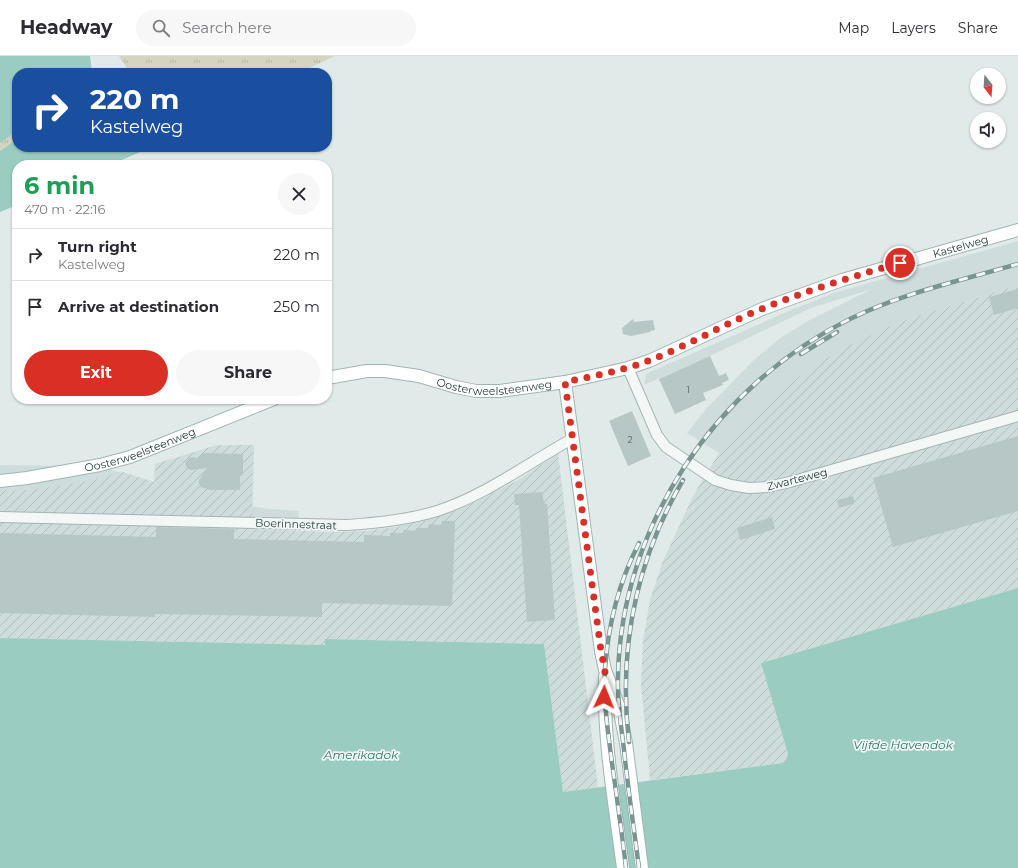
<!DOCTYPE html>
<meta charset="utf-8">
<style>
:root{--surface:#fff;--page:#f7f7f7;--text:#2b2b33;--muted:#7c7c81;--line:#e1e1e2;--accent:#d93025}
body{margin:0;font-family:Montserrat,sans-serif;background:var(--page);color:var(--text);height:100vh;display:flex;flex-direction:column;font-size:15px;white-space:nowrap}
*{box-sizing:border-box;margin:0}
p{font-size:13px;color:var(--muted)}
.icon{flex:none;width:22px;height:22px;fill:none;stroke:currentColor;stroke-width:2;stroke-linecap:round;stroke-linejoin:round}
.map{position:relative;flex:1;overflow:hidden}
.panel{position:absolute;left:12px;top:104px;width:320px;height:244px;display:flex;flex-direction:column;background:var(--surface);border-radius:16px;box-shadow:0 1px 3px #0004}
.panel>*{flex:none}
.top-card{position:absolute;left:12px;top:12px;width:320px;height:84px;border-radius:16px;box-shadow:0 1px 3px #0004;background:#1a4fa0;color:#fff;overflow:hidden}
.needle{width:26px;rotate:163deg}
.fabs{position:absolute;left:970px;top:12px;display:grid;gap:8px}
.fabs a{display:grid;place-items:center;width:36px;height:36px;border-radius:50%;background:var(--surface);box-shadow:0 1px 3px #0004;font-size:20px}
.pin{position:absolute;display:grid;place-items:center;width:34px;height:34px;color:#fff;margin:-17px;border:2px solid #fff;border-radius:50%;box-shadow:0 1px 4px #0007}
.me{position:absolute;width:44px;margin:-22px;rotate:2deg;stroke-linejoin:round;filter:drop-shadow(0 0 3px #0008)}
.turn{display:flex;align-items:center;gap:14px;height:84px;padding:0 12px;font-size:18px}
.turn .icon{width:52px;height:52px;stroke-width:2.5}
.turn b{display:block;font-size:28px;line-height:34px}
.round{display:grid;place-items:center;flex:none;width:42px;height:42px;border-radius:21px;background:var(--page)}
.headline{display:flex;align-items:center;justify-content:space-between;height:68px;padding:0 12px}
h1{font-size:24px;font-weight:700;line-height:30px;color:#1e9e55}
.action{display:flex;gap:8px;margin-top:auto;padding:8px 12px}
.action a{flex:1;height:46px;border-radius:24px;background:var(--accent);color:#fff;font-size:16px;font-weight:700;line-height:46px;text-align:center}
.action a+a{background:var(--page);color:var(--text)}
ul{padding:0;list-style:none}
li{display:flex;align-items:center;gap:12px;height:52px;padding:0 12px;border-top:1px solid var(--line)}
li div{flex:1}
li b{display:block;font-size:15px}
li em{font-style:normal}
header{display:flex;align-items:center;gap:24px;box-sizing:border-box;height:56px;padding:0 20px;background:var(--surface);border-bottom:1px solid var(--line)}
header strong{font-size:19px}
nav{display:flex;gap:22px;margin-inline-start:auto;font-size:14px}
.search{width:280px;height:36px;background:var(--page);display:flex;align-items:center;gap:10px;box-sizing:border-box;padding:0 14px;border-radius:22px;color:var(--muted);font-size:15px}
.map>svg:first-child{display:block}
</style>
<header>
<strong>Headway</strong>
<div class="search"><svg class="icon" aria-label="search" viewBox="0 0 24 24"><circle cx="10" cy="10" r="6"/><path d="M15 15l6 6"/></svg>Search here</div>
<nav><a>Map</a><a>Layers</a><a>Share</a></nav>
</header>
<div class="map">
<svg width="1018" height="812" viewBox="0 0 1018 812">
<defs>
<pattern id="industrial-furrows" width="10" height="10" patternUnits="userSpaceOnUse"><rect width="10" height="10" fill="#cedcdb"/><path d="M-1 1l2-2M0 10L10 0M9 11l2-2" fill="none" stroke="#b1bebd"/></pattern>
<pattern id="grass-tufts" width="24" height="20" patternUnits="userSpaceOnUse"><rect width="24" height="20" fill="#d4d4c1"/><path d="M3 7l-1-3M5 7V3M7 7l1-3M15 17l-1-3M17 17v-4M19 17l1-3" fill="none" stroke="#b6b7a7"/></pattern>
</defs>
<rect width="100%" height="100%" fill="#e0eae9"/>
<path fill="#cedcdb" d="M1018 185V229L899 266 774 339 719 397 687 377 706 353 754 304 779 283 808 265 872 233 811 252 710 300 644 329 646 318 791 254 837 236Z
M0 409 71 410 108 413 226 446 269 453 299 455 298 463 0 456Z"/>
<path fill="url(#industrial-furrows)" d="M1018 229V532L761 607 788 698 786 705 783 707 650 724 641 629 643 585 650 544 663 505 693 440 719 397 774 339 811 312 842 293 899 266Z
M217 389H254L252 473 331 476 365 475 395 471 424 465 452 456 475 446 520 423 558 397 598 731 563 736 544 588 325 583V589L0 582V434L15 435 53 431 88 425 123 416 154 426 155 408Z"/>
<path fill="url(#grass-tufts)" d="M119 0H335L299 17H130Z
M17 75V83L0 95V87Z"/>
<path fill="#9accc1" d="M0 0H90L92 17H17V75L0 87Z
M17 83V91H152L110 109H17V149L0 156V95Z
M1018 532V812H0V582L325 589V583L544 588 563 736 783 707 786 704 788 698 761 607Z"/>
<path fill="#b7c7c5" d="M1018 233V252L994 259 989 241Z
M633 263 634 266 653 264 655 274 650 275V276L631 280 623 278 622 272Z
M710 300 719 320 726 317 729 324 722 327 723 329 703 337 706 344 675 358 659 323Z
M632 355 651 400 628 410 609 365Z
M1018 380V455L893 491 873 422Z
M204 397 243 398V419H240V434H210L201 431 199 428V424L207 412 191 414 187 412 185 407 189 402 193 401 198 403 201 399Z
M542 436 544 447 547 448 555 564 527 566 519 449H515L514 438Z
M853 440 855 447 839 452 837 444Z
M772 461 775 473 740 484 737 472Z
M442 465H455L452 550 322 547V561L155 558V561L0 557V477L156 481V471L234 473V483L364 486V479L390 480V477H403V474L416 475V472H428L429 468 441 469Z"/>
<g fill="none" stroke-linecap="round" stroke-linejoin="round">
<g stroke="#a5b4b3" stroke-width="12">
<path id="minor" d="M628 312 657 379 666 391 715 424 731 429 749 432 768 431 790 426 1018 360
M0 461 347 469C377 467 408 464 437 455 486 439 528 407 572 383"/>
</g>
<g stroke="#9fb6b3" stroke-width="14">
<g id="major">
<path id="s1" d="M327 322 367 315H385L419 320 456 331 476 335H500L565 326 628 312 649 305 762 253 842 224 1018 174"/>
<path d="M565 326 601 595 605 614 619 651 626 687 642 812"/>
<path id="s2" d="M0 425 27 422 100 409 130 401 274 343"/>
<path d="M605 620C603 685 615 749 623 812"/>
</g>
</g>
<use href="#minor" stroke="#f3f8f7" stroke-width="10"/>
<use href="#major" stroke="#fff" stroke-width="12"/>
<g stroke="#799491" stroke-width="4.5">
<path id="rail" d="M801 298 837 276
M629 686C618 593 636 505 683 424
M626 812C622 777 617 742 612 707 608 676 603 644 605 613 608 569 619 526 639 487
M639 812C634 773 628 733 624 694 621 669 617 645 618 620 621 470 716 329 850 263 902 237 963 224 1018 208"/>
</g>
<use href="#rail" stroke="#f0f7f6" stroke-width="3" stroke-dasharray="9" stroke-linecap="butt"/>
</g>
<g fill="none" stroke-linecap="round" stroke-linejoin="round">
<path stroke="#d93025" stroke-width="7" stroke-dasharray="0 12.6" d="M604 641 605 614 601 595 565 326C593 320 621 315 648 305 687 290 724 268 764 252 808 234 854 220 900 207"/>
</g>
<g text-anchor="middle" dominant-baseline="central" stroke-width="3.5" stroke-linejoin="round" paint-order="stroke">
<g font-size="9" fill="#4c6361">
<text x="688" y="333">1</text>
<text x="630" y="383">2</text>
</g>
<g font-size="11" fill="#284240" stroke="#f0f7f6">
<text stroke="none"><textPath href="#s1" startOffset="661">Kastelweg</textPath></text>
<text stroke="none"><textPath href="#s1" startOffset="170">Oosterweelsteenweg</textPath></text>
<text stroke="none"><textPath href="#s2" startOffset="144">Oosterweelsteenweg</textPath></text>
<text transform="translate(797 423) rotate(-14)">Zwarteweg</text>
<text transform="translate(296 468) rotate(2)">Boerinnestraat</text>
</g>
<g font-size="12" font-style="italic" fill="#30786b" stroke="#f0f7f6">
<text x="903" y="688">Vijfde Havendok</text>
<text x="361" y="698">Amerikadok</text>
</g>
</g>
</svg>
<div class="fabs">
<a><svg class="needle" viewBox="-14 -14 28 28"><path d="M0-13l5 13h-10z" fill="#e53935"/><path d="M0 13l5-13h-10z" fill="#7c7c81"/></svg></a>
<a><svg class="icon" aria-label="sound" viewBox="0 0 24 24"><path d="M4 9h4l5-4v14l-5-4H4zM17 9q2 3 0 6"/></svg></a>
</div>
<div class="pin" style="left:900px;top:207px;background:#d93025"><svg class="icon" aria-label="arrive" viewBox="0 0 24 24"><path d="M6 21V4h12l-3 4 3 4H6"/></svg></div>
<svg class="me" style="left:604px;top:641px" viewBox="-20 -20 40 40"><path d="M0-17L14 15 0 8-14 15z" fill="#d93025" stroke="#fff" stroke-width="4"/></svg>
<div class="top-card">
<div class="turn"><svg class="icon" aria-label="right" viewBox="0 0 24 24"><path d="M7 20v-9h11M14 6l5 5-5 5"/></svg><div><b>220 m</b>Kastelweg</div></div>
</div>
<section class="panel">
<div class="headline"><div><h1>6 min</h1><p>470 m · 22:16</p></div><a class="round"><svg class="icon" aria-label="close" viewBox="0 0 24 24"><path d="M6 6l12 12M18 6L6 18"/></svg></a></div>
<ul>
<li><svg class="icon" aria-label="right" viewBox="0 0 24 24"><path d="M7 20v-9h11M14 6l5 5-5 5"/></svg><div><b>Turn right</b><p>Kastelweg</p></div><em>220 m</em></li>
<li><svg class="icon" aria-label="arrive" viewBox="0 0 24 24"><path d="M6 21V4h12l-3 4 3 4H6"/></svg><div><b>Arrive at destination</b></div><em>250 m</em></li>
</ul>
<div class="action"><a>Exit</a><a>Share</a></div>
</section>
</div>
